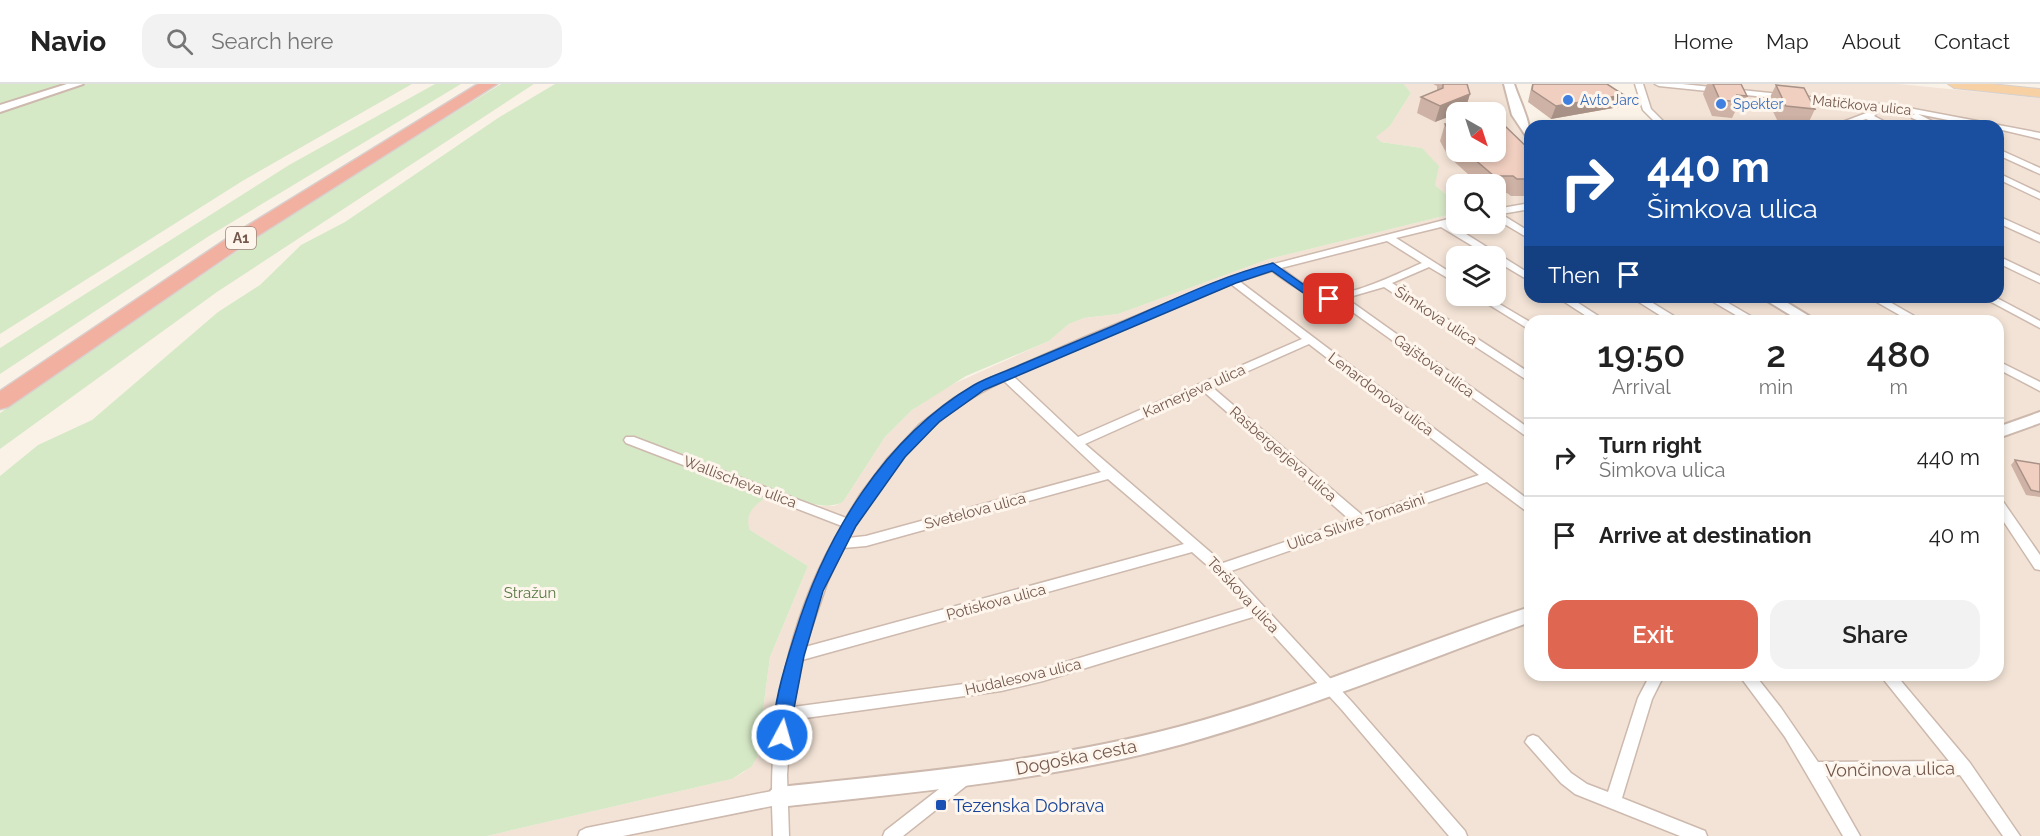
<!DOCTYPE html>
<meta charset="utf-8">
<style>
:root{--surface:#fff;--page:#f2f2f2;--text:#222;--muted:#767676;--line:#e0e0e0;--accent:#df6752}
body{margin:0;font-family:Raleway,sans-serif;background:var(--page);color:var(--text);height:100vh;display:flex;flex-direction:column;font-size:22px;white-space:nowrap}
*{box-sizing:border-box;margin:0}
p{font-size:20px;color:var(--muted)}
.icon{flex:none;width:33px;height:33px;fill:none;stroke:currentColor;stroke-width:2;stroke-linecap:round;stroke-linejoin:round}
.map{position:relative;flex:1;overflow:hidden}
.drawer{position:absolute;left:1524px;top:231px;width:480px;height:366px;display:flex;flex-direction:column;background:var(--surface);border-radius:18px;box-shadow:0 3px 9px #0003}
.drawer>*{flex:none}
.guide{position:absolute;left:1524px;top:36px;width:480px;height:183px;border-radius:18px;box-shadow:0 3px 9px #0003;background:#1a4fa0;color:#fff;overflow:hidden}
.needle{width:39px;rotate:141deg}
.buttons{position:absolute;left:1446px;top:18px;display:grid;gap:12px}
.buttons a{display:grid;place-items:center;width:60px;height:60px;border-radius:12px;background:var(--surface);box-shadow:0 3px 9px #0003;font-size:30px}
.pin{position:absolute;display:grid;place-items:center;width:51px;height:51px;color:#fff;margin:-26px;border-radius:12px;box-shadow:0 3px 9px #0006}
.me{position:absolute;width:66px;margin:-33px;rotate:6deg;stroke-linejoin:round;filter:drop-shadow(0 0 4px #0008)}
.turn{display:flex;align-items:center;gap:21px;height:126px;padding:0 24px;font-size:27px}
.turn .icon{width:78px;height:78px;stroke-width:2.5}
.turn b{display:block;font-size:42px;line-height:51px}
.then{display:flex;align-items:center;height:57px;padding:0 24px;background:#0003;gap:12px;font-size:22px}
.eta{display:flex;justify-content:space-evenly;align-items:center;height:102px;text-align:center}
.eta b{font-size:36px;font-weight:600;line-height:42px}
.cta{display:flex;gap:12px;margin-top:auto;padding:12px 24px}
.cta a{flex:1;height:69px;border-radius:18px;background:var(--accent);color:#fff;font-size:24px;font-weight:600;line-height:69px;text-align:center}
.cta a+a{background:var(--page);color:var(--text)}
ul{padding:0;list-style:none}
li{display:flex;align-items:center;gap:18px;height:78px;padding:0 24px;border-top:2px solid var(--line)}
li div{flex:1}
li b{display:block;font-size:22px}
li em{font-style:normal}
header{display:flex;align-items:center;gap:36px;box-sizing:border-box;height:84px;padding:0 30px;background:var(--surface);border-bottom:2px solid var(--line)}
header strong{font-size:28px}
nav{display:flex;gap:33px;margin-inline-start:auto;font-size:21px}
.search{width:420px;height:54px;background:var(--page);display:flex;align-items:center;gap:15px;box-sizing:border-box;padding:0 21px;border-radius:18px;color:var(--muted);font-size:22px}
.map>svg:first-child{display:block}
</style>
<header>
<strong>Navio</strong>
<div class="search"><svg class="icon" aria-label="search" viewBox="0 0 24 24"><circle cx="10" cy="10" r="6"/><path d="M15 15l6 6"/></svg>Search here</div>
<nav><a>Home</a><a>Map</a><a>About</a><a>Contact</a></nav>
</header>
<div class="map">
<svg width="2040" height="752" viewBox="0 0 2040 752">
<rect width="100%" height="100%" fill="#fbf2e7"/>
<path fill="#f3e3d6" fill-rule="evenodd" d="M1404 0H1503L1513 32 1530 53V213H1998V42H1664L1647 26 1640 0H1899L2040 14V752H487L732 695 744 688 757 673 770 573 808 482 750 446 746 437 748 429 759 418 780 407 818 422H834L843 418 885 353 912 326 942 305 1049 257 1069 240 1084 234 1118 230 1269 175 1456 129V140H1496V100H1456V119L1435 101 1422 64 1381 58 1375 53 1390 42 1411 9ZM1456 28H1496V68H1456ZM1456 172H1496V212H1456ZM1530 237H1998V591H1530Z"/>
<path fill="#d6e9c6" d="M0 0H412L244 96 0 250Z
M435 0H461L209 152 0 290V264L289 81Z
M501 0H534L217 208 0 365V329L308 119Z
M555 0H1404L1411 9 1390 42 1376 53 1381 58 1422 64 1439 82 1435 101 1456 119V129L1269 175 1118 230 1084 234 1069 240 1049 257 966 292 912 326 885 353 843 418C821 428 801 415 780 407 763 415 742 425 750 446L808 482 770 573 757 673 752 682 732 695 487 752H0V392L38 361 92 336 218 228 260 201 301 161 345 138 498 34Z"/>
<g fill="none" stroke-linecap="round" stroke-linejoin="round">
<g stroke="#cdb9ad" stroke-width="3">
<path id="minor" d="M1635 0H1643L1651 25 1668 42H1659L1643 26Z
M1655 0H1682L1898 22 2040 49V55L1998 45V42H1978L1918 30 1942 42H1931L1912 34 1911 32 1915 30 1881 25 1874 32 1893 42H1882L1866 35 1844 42H1832L1869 28 1873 24 1659 2Z
M1998 65 2040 84V90L1998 71Z
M1998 89 2040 109V115L1998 95Z
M1530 119V125L1501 130 1530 148V155L1496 135V125Z
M1998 132 2040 151V158L1998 139Z
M1456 133V139L1450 140 1530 190V197L1496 177V172H1489L1441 143 1396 154 1456 192V199L1429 183 1392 199 1530 289V298L1384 203 1346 214 1530 345V355L1336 216C1310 216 1292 201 1272 187L1239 197 1530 417V429L1526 427 1487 398 1231 487 1352 618 1465 747 1467 752H1449L1342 626 1256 532 1043 597 1001 607 791 636 787 691 789 752H773L772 722 623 752H578L580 747 586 744 772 707C772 615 794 522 842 442L626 359 624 356 626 353H634L846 434 860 411 888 374 919 341 954 314 984 297 1083 254 1228 194 1270 181ZM1387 157 1422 179C1399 189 1344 217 1320 209 1306 204 1293 193 1281 184ZM1231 200 1302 255 1078 353 1013 292ZM1309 260 1479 391 1362 431 1212 303ZM1004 297 1101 388 866 452 848 454C887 385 931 330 1004 297ZM1203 307 1350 436 1223 479 1085 360ZM1108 395 1184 460 805 563 827 499 843 464 866 462ZM1192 468 1216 489 1248 523 1043 585 1001 595 793 623 802 576Z
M1998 172 2040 192V199L1998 179Z
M1475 212H1486L1530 238V246Z
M1557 213H1569L1606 237H1594Z
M1631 213H1643L1682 237H1669Z
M1705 213H1718L1759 237H1746Z
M1868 213H1881L1923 237H1910Z
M1982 213H1995L2040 237V244Z
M1998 277 2040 298V307L1998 285Z
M1998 414 2002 416 2040 471V486L2035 485 1998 429Z
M1650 591H1664L1652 615 1622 714 1705 747 1707 752H1680L1575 710 1561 699 1525 658 1528 653 1533 651 1538 653 1571 689 1587 700 1608 708 1638 614Z
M1739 591H1755L1781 624 1818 678 1949 677 1880 591H1896L1970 679 2020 752H2003L1960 691 1826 692 1860 752H1843L1785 653Z
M966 686 971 688 974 693 971 698 903 752H883L885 747 961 688Z"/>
</g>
<g stroke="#cdb9ad" stroke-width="4">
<path id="tertiary" d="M67 0H83L0 28V21Z
M1504 0H1514C1520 18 1530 36 1530 53L1526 52 1512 31Z
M1761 213H1778L1817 237H1800Z
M2040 328V339L1998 354V343Z
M1530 523V538C1415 580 1301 627 1183 660 1051 696 914 708 779 723L771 720 768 713 771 706 779 703C914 689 1051 677 1182 642 1301 610 1414 561 1530 523Z"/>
</g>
<g stroke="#d8d0cd" stroke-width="2">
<path id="primary" d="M1948 0H1991L2040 5V13L1954 4Z"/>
</g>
<g stroke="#d8d0cd" stroke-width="3">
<path id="motorway" d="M478 0H497L245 160 8 323 0 325V307L231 152Z"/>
</g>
<use href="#minor" fill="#fff" fill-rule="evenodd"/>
<use href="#tertiary" fill="#fff" fill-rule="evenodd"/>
<use href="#primary" fill="#f7d1a3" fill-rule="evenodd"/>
<use href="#motorway" fill="#f2b0a1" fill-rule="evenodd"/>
</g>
<path fill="#ceb2a5" d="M1433 0H1467L1470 10 1465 26 1435 38 1417 29 1421 13 1437 6V2Z
M1532 0H1607L1624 11 1619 23 1551 35 1528 18Z
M1707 0H1741L1747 12 1739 28H1735L1732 34 1712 32 1703 10Z
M1776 1 1815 25 1807 42 1778 38 1768 17Z
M1445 40H1456V68H1496L1500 43 1530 66V109L1529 112H1511L1507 109H1496V100H1479L1448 72 1440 57Z
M2015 376 2040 380V413L2026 411 2011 381Z"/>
<path fill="#a89186" d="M1470 10 1465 26 1456 28V30L1435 38 1440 22Z
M1624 11 1619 23 1551 35 1556 22Z
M1526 75H1530V91Z"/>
<path fill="#f0cfc0" stroke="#a89186" stroke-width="1.5" d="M1443 0H1467L1470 10 1440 22 1421 13 1443 4Z
M1533 0H1607L1624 11 1556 22 1532 6Z
M1713 0H1741L1747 12 1737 11 1740 18 1720 16Z
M1776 1 1804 4 1815 25 1786 22Z
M1496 38H1497L1500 43H1506L1530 66V75H1526L1530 84V95H1517L1513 92H1494L1466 68H1496Z
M1445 40H1456V59L1453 56Z
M2015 376 2040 380V408L2031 406Z"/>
<path fill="#1a73e8" stroke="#114b97" stroke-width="1.5" d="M1273 179 1310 205 1335 215 1329 218 1312 215 1272 187 1236 199 984 306 939 338 905 373 856 442 823 507 804 572 788 656 782 658 776 656C767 636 788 572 795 550 825 452 884 354 974 301 988 293 1005 288 1020 281 1051 268 1082 255 1113 242 1165 220 1218 193 1273 179Z"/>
<g fill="#3f7fe0" stroke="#fef6ed" stroke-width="2">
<circle cx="1568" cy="16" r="6"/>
<circle cx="1721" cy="20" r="6"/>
</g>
<rect fill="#1a4fb4" stroke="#fef6ed" stroke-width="2" x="935" y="715" width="12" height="12" rx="3"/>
<g text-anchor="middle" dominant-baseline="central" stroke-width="6" stroke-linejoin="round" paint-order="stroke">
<g font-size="14" fill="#366cbe" stroke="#fef6ed" text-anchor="start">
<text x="1580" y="16">Avto Jarc</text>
<text x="1733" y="20">Spekter</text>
</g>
<g font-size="14" fill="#74584c" stroke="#fef6ed">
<text transform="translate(1862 21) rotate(6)">Matičkova ulica</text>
</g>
<rect fill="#fef6ed" stroke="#9d877c" stroke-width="1.5" x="226" y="143" width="30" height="22" rx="4.5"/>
<g font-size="14" font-weight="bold" fill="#74584c">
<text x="241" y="154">A1</text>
</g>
<g font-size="15" fill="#74584c" stroke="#fef6ed">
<text transform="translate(1436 232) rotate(33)">Šimkova ulica</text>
<text transform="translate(1434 282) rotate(36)">Gajštova ulica</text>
<text transform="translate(1194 307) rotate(-24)">Karnerjeva ulica</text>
<text transform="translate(1381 310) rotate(37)">Lenardonova ulica</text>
<text transform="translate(1283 370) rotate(41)">Rasbergerjeva ulica</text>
<text transform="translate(740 398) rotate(21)">Wallischeva ulica</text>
<text transform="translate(975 427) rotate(-15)">Svetelova ulica</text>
<text transform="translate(1356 438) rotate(-19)">Ulica Silvire Tomasini</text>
<text transform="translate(1243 511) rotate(47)">Terškova ulica</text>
<text transform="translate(996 518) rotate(-15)">Potiskova ulica</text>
<text transform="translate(1023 593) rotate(-13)">Hudalesova ulica</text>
</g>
<g font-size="15" fill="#587945" stroke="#fef6ed">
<text x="530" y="509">Stražun</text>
</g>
<g font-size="18" fill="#74584c" stroke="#fef6ed">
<text transform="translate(1076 673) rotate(-11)">Dogoška cesta</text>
<text transform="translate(1890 685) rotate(-1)">Vončinova ulica</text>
</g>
<g font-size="18" fill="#164399" stroke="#fef6ed" text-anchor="start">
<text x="953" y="721">Tezenska Dobrava</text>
</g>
</g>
</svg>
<div class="buttons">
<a><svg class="needle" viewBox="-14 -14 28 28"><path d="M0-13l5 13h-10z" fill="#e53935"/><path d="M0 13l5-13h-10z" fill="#767676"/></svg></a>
<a><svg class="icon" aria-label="search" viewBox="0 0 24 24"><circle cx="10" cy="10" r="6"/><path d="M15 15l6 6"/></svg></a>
<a><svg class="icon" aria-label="layers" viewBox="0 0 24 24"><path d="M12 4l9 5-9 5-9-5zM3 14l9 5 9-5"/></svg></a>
</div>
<div class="pin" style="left:1329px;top:215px;background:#d93025"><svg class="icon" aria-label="arrive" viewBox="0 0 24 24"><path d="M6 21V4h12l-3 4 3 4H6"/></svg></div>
<svg class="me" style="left:782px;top:651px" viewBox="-20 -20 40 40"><circle r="17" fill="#1a73e8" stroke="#fff" stroke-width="3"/><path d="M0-11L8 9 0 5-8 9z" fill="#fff"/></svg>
<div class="guide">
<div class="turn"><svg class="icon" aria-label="right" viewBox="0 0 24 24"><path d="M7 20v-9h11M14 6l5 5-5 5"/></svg><div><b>440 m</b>Šimkova ulica</div></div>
<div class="then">Then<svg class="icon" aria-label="arrive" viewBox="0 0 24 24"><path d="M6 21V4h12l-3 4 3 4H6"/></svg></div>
</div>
<section class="drawer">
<div class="eta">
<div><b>19:50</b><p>Arrival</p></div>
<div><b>2</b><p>min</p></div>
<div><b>480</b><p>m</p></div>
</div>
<ul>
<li><svg class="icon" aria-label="right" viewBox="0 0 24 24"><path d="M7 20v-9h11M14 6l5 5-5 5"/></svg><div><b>Turn right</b><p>Šimkova ulica</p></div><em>440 m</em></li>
<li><svg class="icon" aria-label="arrive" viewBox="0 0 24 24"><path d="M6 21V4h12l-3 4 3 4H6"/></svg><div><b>Arrive at destination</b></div><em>40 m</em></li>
</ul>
<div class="cta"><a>Exit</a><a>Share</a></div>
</section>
</div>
